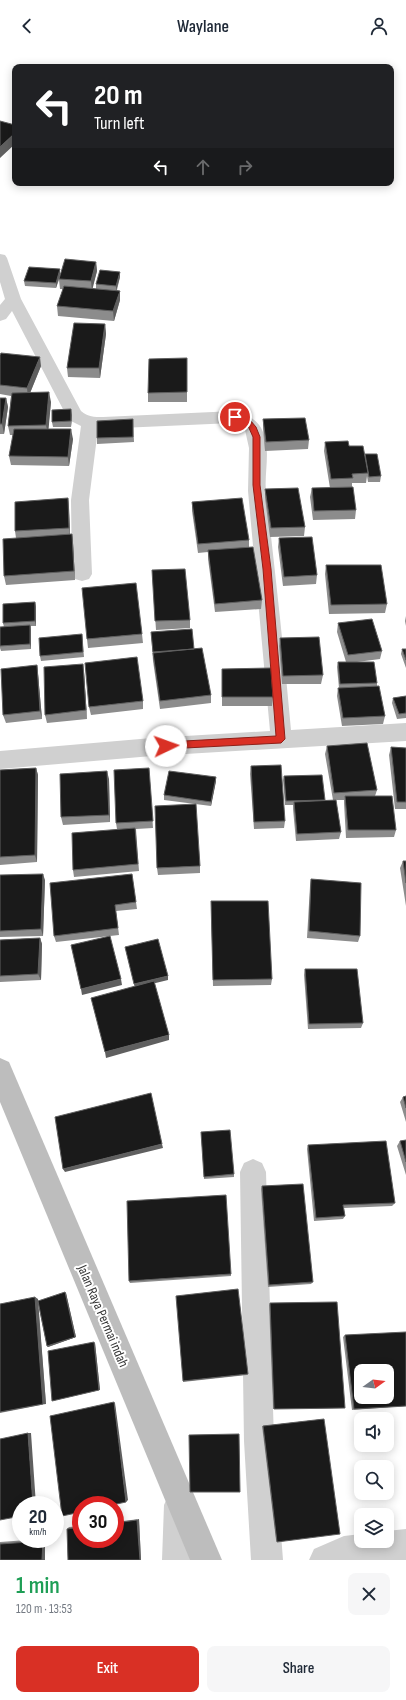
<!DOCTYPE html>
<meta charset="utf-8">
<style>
:root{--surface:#fff;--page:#f6f6f7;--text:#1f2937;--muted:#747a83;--accent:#d93025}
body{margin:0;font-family:"Sofia Sans Condensed",sans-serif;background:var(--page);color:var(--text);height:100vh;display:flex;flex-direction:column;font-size:15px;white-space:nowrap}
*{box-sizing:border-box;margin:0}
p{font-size:13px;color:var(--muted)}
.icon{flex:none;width:22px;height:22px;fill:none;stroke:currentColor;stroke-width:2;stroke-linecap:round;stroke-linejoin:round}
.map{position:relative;height:1508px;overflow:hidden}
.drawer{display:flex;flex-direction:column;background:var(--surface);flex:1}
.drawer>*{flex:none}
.top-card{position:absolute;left:12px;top:12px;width:382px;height:122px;border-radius:8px;box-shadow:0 2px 10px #0003;background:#202124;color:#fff;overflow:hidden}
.needle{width:26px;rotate:75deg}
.tools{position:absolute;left:354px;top:1312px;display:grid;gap:8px}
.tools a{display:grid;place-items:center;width:40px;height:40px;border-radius:8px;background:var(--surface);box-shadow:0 2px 10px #0003;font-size:20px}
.speed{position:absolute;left:12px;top:1444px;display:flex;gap:8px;font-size:20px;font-weight:700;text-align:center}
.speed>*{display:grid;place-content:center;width:52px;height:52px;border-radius:50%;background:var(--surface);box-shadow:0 2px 10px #0003;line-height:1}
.speed small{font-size:10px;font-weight:400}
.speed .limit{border:6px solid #d22;background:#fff;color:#111}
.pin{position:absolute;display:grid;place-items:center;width:34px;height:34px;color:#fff;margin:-17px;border:2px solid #fff;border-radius:50%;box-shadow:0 1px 4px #0007}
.me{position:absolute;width:44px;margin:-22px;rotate:87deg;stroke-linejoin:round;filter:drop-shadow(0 0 3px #0008)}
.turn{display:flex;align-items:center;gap:14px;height:84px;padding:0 16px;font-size:18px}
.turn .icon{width:52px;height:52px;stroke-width:2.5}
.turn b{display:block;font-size:28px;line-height:34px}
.lanes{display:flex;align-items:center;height:38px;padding:0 16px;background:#0003;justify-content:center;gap:20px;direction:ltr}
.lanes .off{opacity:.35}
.round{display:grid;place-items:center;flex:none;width:42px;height:42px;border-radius:8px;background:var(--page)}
.head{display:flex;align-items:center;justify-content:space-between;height:68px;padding:0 16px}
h1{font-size:24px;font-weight:600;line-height:30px;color:#1e9e55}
.cta{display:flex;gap:8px;margin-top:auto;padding:8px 16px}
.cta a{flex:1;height:46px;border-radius:8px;background:var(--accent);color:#fff;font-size:16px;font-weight:600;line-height:46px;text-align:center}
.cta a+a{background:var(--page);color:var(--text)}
header{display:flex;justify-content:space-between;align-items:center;height:52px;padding:0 16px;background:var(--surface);font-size:18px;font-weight:600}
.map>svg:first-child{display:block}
</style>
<header><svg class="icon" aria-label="back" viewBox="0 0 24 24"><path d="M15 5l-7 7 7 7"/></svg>Waylane<svg class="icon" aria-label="person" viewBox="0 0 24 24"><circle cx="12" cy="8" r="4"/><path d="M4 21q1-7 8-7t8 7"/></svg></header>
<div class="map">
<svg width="406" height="1508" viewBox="0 0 406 1508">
<rect width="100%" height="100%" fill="#fff"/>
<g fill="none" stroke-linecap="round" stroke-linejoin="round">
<path fill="#d0d0d0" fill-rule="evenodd" d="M0 202 5 203 7 206 21 247 81 359C88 365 94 365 103 365L235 359C247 363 258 367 263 380 271 398 264 421 266 440 275 519 284 599 291 678L406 671V689L152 704 0 717V699L152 686 270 679 248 439 249 396 245 378 233 371 98 377 89 448 92 522 89 527 82 529 75 527 72 522 71 448 81 374 71 369 66 363 12 259 6 267 0 269V253L5 247 0 230Z
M253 1107 262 1111 266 1120 274 1389 283 1508H251L244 1389 240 1120 244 1111Z
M180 1437 191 1442 196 1453 194 1508H162L164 1453 169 1442Z
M406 1477V1508H309L314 1497 344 1484 361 1482V1489H387V1479Z"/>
<path fill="#bdbdbd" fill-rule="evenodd" d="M0 1006 9 1010 222 1508H190L0 1050Z"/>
</g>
<path fill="#8c8c8c" d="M96 210 97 219 92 236 96 237V232L120 225 117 238 120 239V248L114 269 58 264 57 254 63 237H60L59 228 56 236 25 234 24 229 60 217V222Z
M105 272 106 282 100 326 68 325 67 316Z
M0 303 41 314 30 341 51 350 48 377 73 387 69 414 11 413 9 404 13 383H10L8 374 11 344 0 342Z
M187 306V350H148V341Z
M0 346H6L8 355 4 382H0Z
M72 363 71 375H53L52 370Z
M133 367 134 390 97 392V386Z
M263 367 309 388 308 397 265 399 263 377Z
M325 390 349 394 365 404V402L381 424 380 430H368L367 424 366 431H352V435L356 458 355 467 313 468 310 445 312 436H330L324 399Z
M265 437 305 475 304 484 270 485 265 446Z
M68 446 69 456 70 482H72L73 491 75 528 6 533 4 524 16 486 15 479Z
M192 450 249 488V495L262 548 261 557 215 560 208 507V500L198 501 192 459Z
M279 486 317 523 316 532 283 534 278 495Z
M326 513 387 552 385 561 329 562 325 522Z
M152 518 190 568V576L156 578Z
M35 550 36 555V574H31V597L1 599 0 596V575H4L3 571Z
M406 564V574L405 569Z
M338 571 382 599 380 607 357 610 377 631V634L385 664 383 672 342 674 337 644 338 636H339L337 615 338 610H346L337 580Z
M151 580 194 597 211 643V651L160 657 153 609Z
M82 582 84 605 41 609 40 604Z
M142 582 143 591 88 596 87 587Z
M280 586 323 623 321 632H282L279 594Z
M402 597H406V616L401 602Z
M37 613 38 622 42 667 6 671 3 663Z
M222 617 273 645 272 654H222Z
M84 620 87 667 47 671 45 663Z
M406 644V666L397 667 392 651 393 646Z
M143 649V657L91 663 89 655Z
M327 694 377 738 375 744 396 778 394 785 346 786 344 751V748H336L341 780 339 787 296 789 293 757V753H285L283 728 284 724 324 749 333 748 325 702Z
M391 695 406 696V757H395L389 703Z
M251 714 285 769 284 776 254 777 250 722Z
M36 716 38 723 37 810 0 813V718Z
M149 716 153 776 136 777 139 819 74 825 73 818 117 777 116 771Z
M109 727 110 770 63 773 61 765Z
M216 729 211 754 164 748V743Z
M403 809H406V854L400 816Z
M200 814V821L158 823 157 816Z
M132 822 137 857 116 859 119 883 56 890 54 884Z
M0 823 45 828 43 884 0 885Z
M311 827 360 884 358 890 307 886 310 834Z
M211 856 272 927 271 933 213 934Z
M40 886 42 892 41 928 0 930V888Z
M305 917 363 971 361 976 308 977 304 923Z
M406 1044V1070L400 1050 403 1045Z
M201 1080 234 1122V1125L204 1127Z
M406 1088V1123L397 1094 400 1089Z
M308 1093 395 1151 392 1154 344 1156 345 1164 343 1167 314 1169 307 1097Z
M262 1134 313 1230 311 1232 268 1235 261 1137Z
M231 1222V1224L130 1231 129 1229Z
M66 1241 76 1285 48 1295 47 1294 38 1252 46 1352 0 1361V1252L38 1247V1249Z
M270 1251 345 1356 273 1357 269 1253Z
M345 1283 406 1354 352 1358 343 1285Z
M95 1291 100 1338 52 1349Z
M248 1322 247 1323 183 1330V1329Z
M324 1367 277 1490 276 1488 262 1374Z
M139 1467 141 1508H68L67 1477 69 1475 81 1474V1487H115V1470Z
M41 1487H45V1508H0V1490Z"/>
<path fill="#5f5f5f" d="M15 81V92L0 106V95Z
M96 210 97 219 92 239 91 229Z
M60 217V222L56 236V231Z
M120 220V225L116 239V234Z
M120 239V248L114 269 113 259Z
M105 272 106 282 100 326 99 316Z
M40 305 41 314 28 346 27 336Z
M49 340 51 350 48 383 46 373Z
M6 346 8 355 4 382 2 372Z
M71 357 72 363 71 375Z
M71 377 73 387 69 414 68 405Z
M68 446 69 456 70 485 69 476Z
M72 482 73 491 75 528 74 519Z
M35 550 36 555V574L35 569Z
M30 573 31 578V597L30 592Z
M83 612 84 620 87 667 86 658Z
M37 613 38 622 42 667 40 659Z
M36 716 38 723 37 810 35 803Z
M107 719 109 727 110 770 109 763Z
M216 725V729L211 754V750Z
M43 822 45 828 43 884 41 877Z
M40 886 42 892 41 928 38 922Z
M168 924V928L135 936 134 932Z
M121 927 122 933 82 943 81 937Z
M169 983V988L106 1006 105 1000Z
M162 1092 163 1096 65 1120 63 1117Z
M65 1240 66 1241 76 1285 48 1295 47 1294Z
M35 1245 38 1247 46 1352H43Z
M94 1290 95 1291 100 1338H99Z
M114 1350 115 1351 128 1448 126 1450Z
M28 1381H31L36 1453H33Z
M139 1467 141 1508H140L137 1468Z
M45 1487V1508H42L43 1489Z"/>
<path fill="#1a1a1a" stroke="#5f5f5f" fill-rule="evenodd" d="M0 69 15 73V81L0 95Z
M65 207 96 210 91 229 59 227Z
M29 215 60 217 56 231 24 229Z
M100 218 120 220 116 234 96 232Z
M64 234 120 239 113 259 57 254Z
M74 271 105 272 99 316H67Z
M1 301 40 305 27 336 0 333V303Z
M187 306V340L148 341 149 307Z
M49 340 46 373 8 374 12 341Z
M0 346H6L2 372H0Z
M71 357V369L52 370V358Z
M305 366 309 388 266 390 263 367Z
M133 367V385L97 386V369Z
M14 377H71L68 405 9 404Z
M348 389 349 394H363L368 421 352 422 353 426 331 427 325 390Z
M365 402H377L381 424 369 425Z
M353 435 356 458 314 459 312 436Z
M298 436 305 475 271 476 265 437Z
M68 446 69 476 15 479V450Z
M242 446 249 488 198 492 192 450Z
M72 482 74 519 4 524 3 487Z
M312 485 317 523 284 525 279 486Z
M253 495 262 548 215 552 208 498Z
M326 513H381L387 552 331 553Z
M185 517 190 568 155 569 152 518Z
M136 531 142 582 87 587 82 536Z
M35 550V569L3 571V552Z
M372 567 382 599 348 603 338 571Z
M30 573V592L0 594V575Z
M192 577 194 597 153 600 151 580Z
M82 582 83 600 40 604 39 586Z
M319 585 323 623 283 624 280 586Z
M202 596 211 643 160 649 153 601Z
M402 597H406V608Z
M137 605 143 649 89 655 85 611Z
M338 610H374L377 631 340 632Z
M83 612 86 658 45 663 44 615Z
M37 613 40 659 3 663 1 617Z
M271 616 273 645H222V617Z
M379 634 385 664 343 666 338 636Z
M406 644V661L399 662 393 646Z
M367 691 377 738 334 741 327 694Z
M391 695 406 696V750H397Z
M281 713 285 769 254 770 251 714Z
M36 716 35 803 0 805V718Z
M149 716 153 769 116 771 114 718Z
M107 719 109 763 61 765 60 722Z
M169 719 216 725 211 750 164 743Z
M322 723 325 748 286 749 284 724Z
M345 744H392L396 778H348Z
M336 748 341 780 297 782 294 750Z
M196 752 200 814 157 816 155 754Z
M135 776 138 812 73 818 72 781Z
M403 809H406V831Z
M43 822 41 877 0 879V823Z
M132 822 136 850 115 853 118 876 54 884 50 831Z
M311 827 361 831 360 884 309 879Z
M211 849H268L272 927 213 928Z
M110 884 121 927 81 937 71 893Z
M40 886 38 922 0 924V888Z
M158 887 168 924 134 932 125 895Z
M305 917H357L363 971 309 972Z
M154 929 169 983 105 1000 91 946Z
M151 1041 162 1092 63 1117 55 1065Z
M406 1044V1056L403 1045Z
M230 1078 234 1122 204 1125 201 1080Z
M406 1088V1110L400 1089Z
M386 1089 395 1151 343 1153 345 1164 316 1166 308 1093Z
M303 1132 313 1230 269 1233 262 1134Z
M226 1143 231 1222 129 1229 127 1149Z
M238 1237 248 1322 183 1329 176 1244Z
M65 1240 75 1285 47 1294 38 1249Z
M35 1245 43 1352 0 1360V1252Z
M337 1250 345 1356 274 1357 270 1251Z
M406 1280V1354L354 1357 345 1283ZM361 1319H387V1345H361Z
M94 1290 99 1338 52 1349 48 1299Z
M114 1350 126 1450 112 1453H81V1460L62 1464 50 1364Z
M324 1367 340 1482 277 1490 263 1374Z
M28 1381 33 1453H21V1464L0 1468V1387Z
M239 1382 240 1440H190L189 1383Z
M137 1468 140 1508H68L67 1477 81 1475V1487H115V1471Z
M43 1489 42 1508H0V1492Z"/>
<path fill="#d93025" stroke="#8d1f18" d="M235 363 250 368 256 375 260 385V433L271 517 285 687 281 691 166 697 162 694 166 690 276 684 263 517 253 433V385L249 376 245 371 233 367 231 365Z"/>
<g text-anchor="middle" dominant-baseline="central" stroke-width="4" stroke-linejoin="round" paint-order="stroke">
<g font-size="14" fill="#333" stroke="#fff">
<text transform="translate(103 1264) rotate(67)">Jalan Raya Permai indah</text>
</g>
</g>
</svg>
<div class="tools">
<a><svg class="needle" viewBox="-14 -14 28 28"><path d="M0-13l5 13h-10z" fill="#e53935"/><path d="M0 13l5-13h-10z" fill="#747a83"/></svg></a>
<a><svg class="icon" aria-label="sound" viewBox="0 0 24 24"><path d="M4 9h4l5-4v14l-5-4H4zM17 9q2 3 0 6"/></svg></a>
<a><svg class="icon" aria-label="search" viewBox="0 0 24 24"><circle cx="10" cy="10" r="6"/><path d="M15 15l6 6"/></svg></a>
<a><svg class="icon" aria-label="layers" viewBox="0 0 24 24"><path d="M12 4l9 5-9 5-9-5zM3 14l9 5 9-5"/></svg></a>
</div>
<div class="speed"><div>20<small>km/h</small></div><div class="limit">30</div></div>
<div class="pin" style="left:235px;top:365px;background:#d93025"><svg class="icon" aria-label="arrive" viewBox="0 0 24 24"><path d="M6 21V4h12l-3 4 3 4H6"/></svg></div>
<svg class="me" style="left:166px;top:694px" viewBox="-20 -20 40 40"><circle r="19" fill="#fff"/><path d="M0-13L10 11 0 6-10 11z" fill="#d93025"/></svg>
<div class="top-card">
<div class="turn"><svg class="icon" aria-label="left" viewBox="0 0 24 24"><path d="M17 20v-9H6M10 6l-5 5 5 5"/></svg><div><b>20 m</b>Turn left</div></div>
<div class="lanes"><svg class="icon" aria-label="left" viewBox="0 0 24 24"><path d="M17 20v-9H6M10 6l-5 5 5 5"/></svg><svg class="icon off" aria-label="ahead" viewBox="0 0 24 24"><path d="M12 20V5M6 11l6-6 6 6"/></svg><svg class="icon off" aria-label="right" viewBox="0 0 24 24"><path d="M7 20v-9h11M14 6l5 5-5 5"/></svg></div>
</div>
</div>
<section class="drawer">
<div class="head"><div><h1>1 min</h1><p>120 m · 13:53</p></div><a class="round"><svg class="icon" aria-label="close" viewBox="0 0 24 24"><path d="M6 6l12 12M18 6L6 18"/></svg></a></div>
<div class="cta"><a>Exit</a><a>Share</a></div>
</section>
